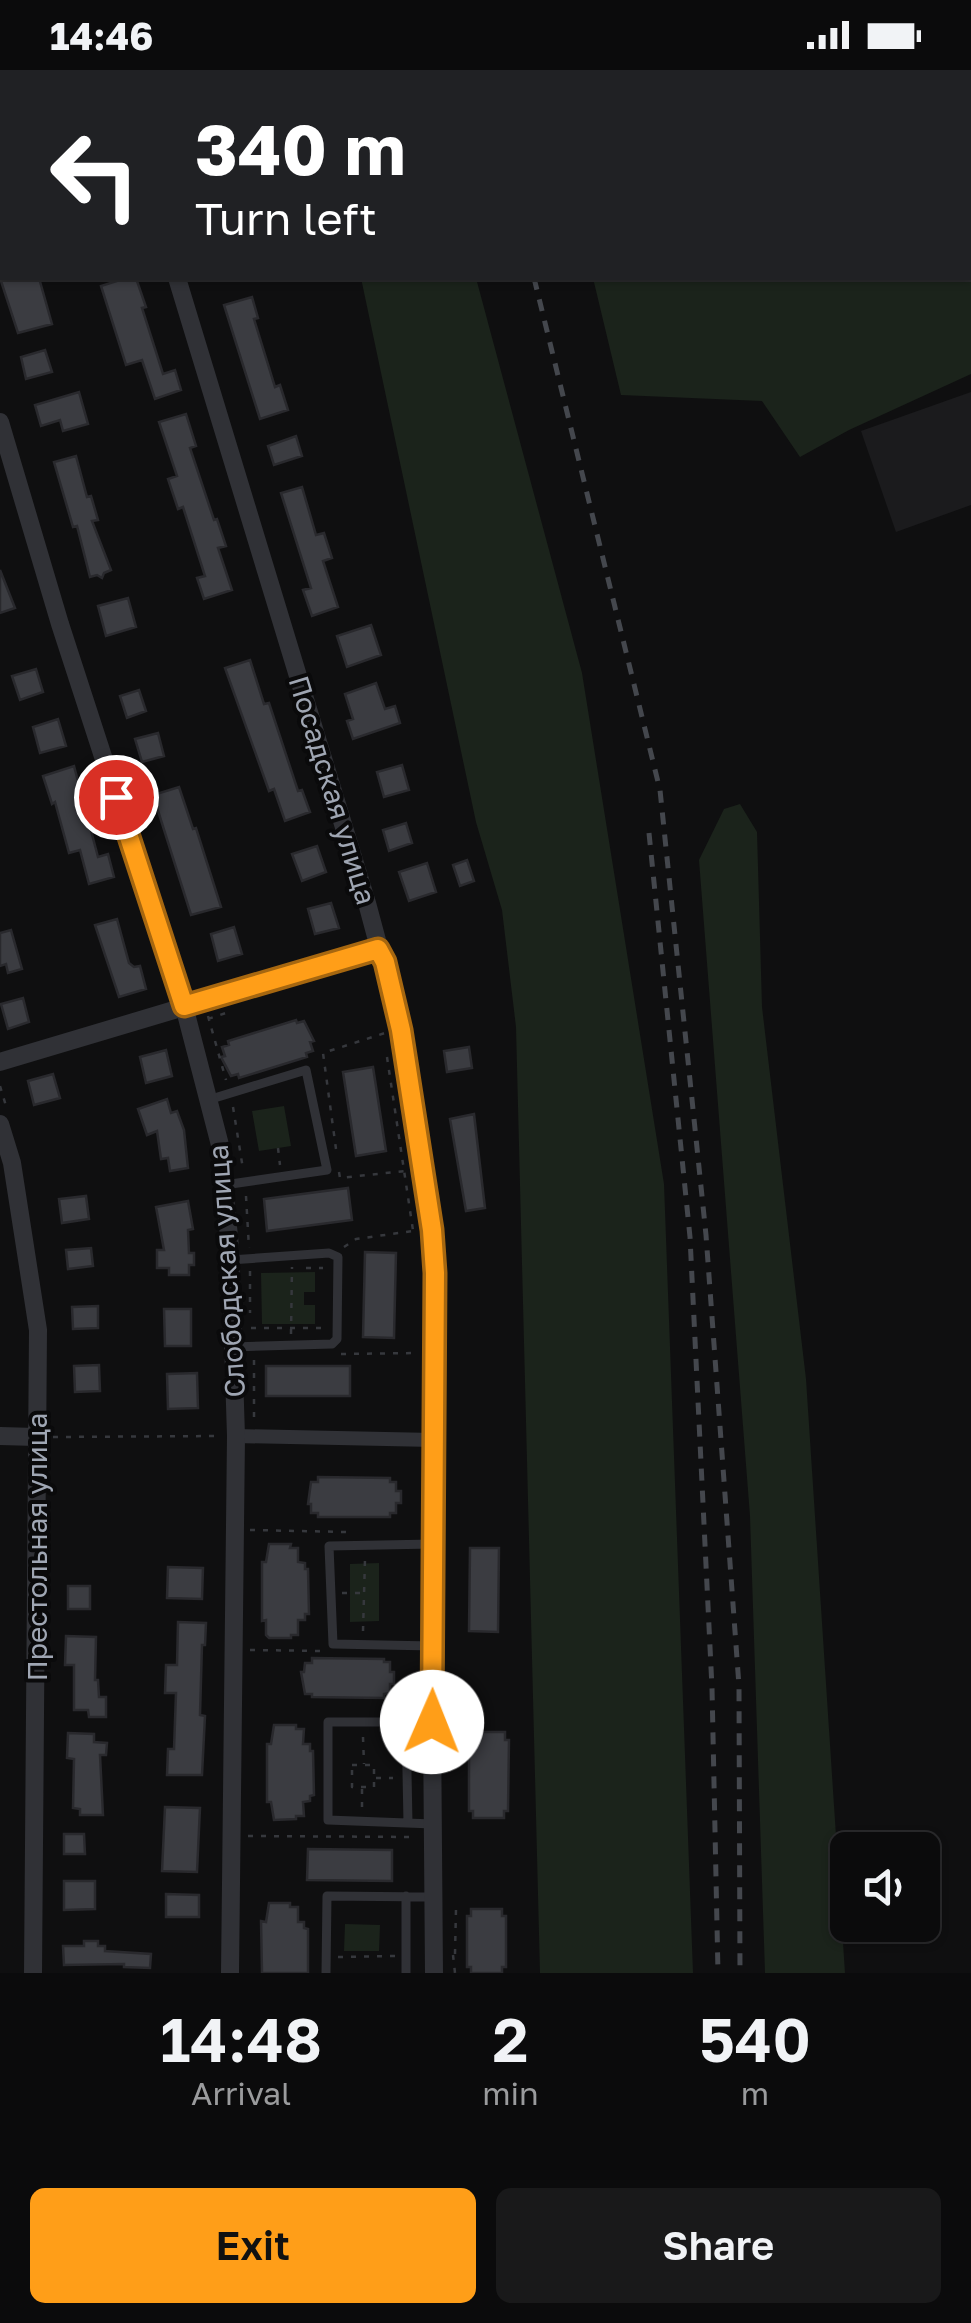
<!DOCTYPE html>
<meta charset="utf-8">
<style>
:root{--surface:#0b0b0c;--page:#19191a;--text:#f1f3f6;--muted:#9a9b9d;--line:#2b2b2d;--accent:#ff9e18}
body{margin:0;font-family:"Golos Text",sans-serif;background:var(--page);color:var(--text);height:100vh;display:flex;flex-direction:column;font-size:38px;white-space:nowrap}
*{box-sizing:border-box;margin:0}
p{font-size:32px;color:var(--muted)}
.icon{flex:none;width:55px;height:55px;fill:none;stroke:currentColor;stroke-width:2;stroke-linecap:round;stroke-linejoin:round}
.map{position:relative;height:1903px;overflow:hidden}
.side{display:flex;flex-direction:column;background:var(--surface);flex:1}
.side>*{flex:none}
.banner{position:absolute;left:0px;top:0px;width:972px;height:210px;box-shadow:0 2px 8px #0004,0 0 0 2px var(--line);background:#202124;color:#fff;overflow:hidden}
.tools{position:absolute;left:830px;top:1762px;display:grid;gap:20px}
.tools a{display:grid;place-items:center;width:110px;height:110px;border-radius:15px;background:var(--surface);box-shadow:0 2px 8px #0004,0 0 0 2px var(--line);font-size:50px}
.pin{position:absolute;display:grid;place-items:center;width:85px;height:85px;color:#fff;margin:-42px;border:5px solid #fff;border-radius:50%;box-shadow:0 2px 10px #0007}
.me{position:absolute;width:110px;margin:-55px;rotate:1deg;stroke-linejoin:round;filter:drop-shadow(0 0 8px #0008)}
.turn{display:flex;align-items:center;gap:35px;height:210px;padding:0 30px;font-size:45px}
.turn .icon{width:130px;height:130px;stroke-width:2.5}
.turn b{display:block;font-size:70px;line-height:85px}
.eta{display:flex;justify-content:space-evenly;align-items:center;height:170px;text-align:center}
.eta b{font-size:60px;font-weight:600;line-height:70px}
.primary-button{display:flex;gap:20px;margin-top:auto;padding:20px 30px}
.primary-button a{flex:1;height:115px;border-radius:15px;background:var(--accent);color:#111;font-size:40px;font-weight:600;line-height:115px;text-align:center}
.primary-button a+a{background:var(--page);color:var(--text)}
.status{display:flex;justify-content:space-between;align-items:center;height:70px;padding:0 50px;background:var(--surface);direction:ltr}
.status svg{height:28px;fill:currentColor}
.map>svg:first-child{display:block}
</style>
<div class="status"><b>14:46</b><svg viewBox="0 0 49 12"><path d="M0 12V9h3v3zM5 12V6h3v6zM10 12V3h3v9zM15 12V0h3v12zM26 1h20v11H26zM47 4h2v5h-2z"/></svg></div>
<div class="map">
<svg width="971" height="1903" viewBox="0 0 971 1903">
<rect width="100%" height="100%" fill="#0f0f10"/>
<path fill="#1b1b1d" d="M971 322V435L896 462 861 361Z"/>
<path fill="#1b231b" d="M542 0H971V304L849 360 800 387 762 331 621 325 593 208H970V2Z
M361 208H476L582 603 664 1114 693 1903H540L516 957 502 840 476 752Z
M740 734 757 762 762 937 806 1309 845 1903H765L750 1446 699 790 724 739Z
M284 1036 291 1076 259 1081 252 1041Z
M315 1202V1222H304V1235H315V1254H262L261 1203Z
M379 1493V1551L350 1552V1494Z
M345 1854 380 1855 379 1881H344Z"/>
<path fill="#3b3c41" stroke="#29292d" stroke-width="2.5" d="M0 208H39L52 254 18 263Z
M126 208H136L146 237 142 238 163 304 175 300 181 320 155 329 142 290 126 295 101 216Z
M252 227 258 248 254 249 275 317 280 315 288 340 260 349 224 235Z
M45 280 52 302 26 309 21 287Z
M79 322 88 354 63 361 60 350 41 356 35 335Z
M186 344 196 376 190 378 214 450 217 449 226 476 218 478 232 520 204 529 197 508 205 506 183 437 178 439 168 409 177 406 159 352Z
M296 366 302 386 274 395 268 376Z
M76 386 87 427 91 426 98 450 92 451 111 500 104 503 102 508 97 505 90 507 77 456 73 457 54 392Z
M302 417 316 465 324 463 332 488 323 491 338 537 312 546 303 520 311 518 281 423Z
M0 500 15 538 0 543Z
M128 528 136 557 106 566 98 536Z
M371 555 381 585 347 597 337 566Z
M250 590 264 634 269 633 298 721 302 720 310 742 285 751 274 719 269 721 225 598Z
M36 599 43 622 20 630 12 606Z
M376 613 385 639 395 636 400 653 353 669 347 651 353 649 345 624Z
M139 620 146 641 127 648 120 626Z
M58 649 66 676 40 683 33 657Z
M158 663 164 686 142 692 135 669Z
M402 695 409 720 384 727 377 702Z
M74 696 98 787 108 784 114 807 89 814 80 780 69 783 55 732 52 734 43 706Z
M179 717 193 759 196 758 221 837 191 845 153 725Z
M406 753 412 773 389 781 383 760Z
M317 776 326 802 302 811 292 784Z
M467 790 474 811 460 816 453 795Z
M427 793 436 822 409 831 399 802Z
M331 833 339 858 315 864 308 839Z
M117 849 129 893 134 897 140 896 146 919 119 927 95 855Z
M234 857 242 884 218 891 211 864Z
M11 860 22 899 8 903 6 894 0 896V863Z
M23 928 29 952 8 959 1 934Z
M296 950 297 953 304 951 314 971 310 972 313 981 306 983 307 987 239 1008 238 1004 231 1006 221 987 225 986 222 977 229 975 228 971Z
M469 977 472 998 447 1002 444 981Z
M166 980 172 1006 146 1013 140 987Z
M373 997 386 1081 356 1086 343 1002Z
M53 1004 60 1028 34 1035 28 1011Z
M167 1029 171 1043 177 1041 184 1060 188 1098 170 1101 168 1088 161 1089 157 1061 147 1065 138 1039Z
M474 1044 485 1138 466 1141 450 1049Z
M348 1118 352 1150 267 1161 264 1129Z
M86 1126 89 1149 62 1153 59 1129Z
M188 1131 193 1159 188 1160 189 1183H194V1195H189V1205H169V1198H157V1180H164L156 1137Z
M91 1178 93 1196 68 1199 66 1180Z
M365 1182 396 1183 394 1268 363 1267Z
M98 1236V1258L73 1259 72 1237Z
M164 1239H191V1276H165Z
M99 1295 100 1321 75 1322 74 1296Z
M266 1296H350V1326H266Z
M197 1303 198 1338 168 1339 167 1304Z
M318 1407 390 1408V1412H396V1421H401V1433H396V1443H390V1447H318V1443H311V1434H308L311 1412H318Z
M269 1474H291L290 1478H298V1492L305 1493V1499H308L309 1544H305V1550H298V1565H291V1568H269L266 1565V1550L262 1551V1492H266Z
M470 1478H499L498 1562 469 1561Z
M168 1497 203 1498 202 1529 167 1528Z
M68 1516H90V1539H68Z
M178 1552 206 1553 205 1575H202L200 1645 205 1646 202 1705H167L168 1679H174L176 1623H165L166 1595H177Z
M66 1566 96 1567 95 1610H98L99 1627H106V1647H89L88 1640H74V1595H65Z
M312 1588 384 1589V1592H390V1602H394V1614H390V1623L384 1624V1628L312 1627V1624H305L301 1602H304L305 1593H312Z
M274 1655H296V1659H304L303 1674H310V1681H313L314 1725 310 1726V1731L303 1732 304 1746H296V1749L274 1750 271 1732H267V1674H271Z
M474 1662H505V1670H509L508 1741H504V1748H473V1741H469V1669H474Z
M68 1663 94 1664V1672L107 1673 106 1685H100L103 1745H80V1739L73 1738 74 1689 67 1688Z
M165 1737 200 1738 197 1802 162 1801Z
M64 1764H84L85 1784H64Z
M308 1779 392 1780V1811L307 1810Z
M64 1811H95V1839L64 1840Z
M166 1824 199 1825V1847H166Z
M269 1833H290V1837H298V1852H304V1858L308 1859V1903H262L261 1851 266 1852Z
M471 1839H502V1846H506V1897H502V1903H471V1897H467V1846H471Z
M84 1871H98V1876H105V1881L151 1884 150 1898 124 1897V1894L64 1895 63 1876H84Z"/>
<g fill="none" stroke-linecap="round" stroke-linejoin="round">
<path stroke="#36383d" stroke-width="2.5" stroke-dasharray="5 8" stroke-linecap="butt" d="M115 0V2
M208 946 226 1010
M208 949 229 942
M387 987 414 1167
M0 1016 6 1036
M233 1037 243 1099
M278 1078 280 1095
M336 1079 323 983 385 963
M339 1102 340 1108 405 1101
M246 1126 249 1178
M344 1177 356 1169 413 1161
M306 1198H323
M250 1201V1243
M251 1258H323
M291 1264 292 1197
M341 1284 418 1283
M254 1290V1352
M53 1367 220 1366
M250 1460 347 1462
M342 1523H364
M363 1561 365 1489
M250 1580 322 1581
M363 1667 364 1694
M352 1695H374V1717H352Z
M376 1708H393
M362 1719V1741
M248 1766 415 1767
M455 1884 456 1839
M453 1885 455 1903
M338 1887 395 1886"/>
<path stroke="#303136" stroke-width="9" d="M208 1030 306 1000 327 1100 224 1115
M230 1190 329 1183 338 1187 337 1269 332 1274 233 1277
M433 1576 333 1574 329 1476 433 1474
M406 1652 408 1753
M432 1652H328V1750L433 1754
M406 1826V1903
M326 1903 327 1826 432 1827"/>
<path stroke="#303136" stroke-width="14" d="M236 1366 434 1370"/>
<path stroke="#303136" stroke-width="18" d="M0 119 2 117
M177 208 367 833 401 960 424 1100 435 1203 432 1652 434 1903
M0 352 60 554 184 936 220 1075 230 1177 236 1366 230 1903
M0 992 378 879
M0 1054 12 1093 38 1260 33 1903
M0 1366 36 1367"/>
<path stroke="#44474d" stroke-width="5" stroke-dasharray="12 10" stroke-linecap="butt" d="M460 0 461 2
M534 208 660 720 706 1165 739 1616 740 1903
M649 763 690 1167 712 1618 718 1903"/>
</g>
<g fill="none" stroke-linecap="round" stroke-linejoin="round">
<g stroke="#a66710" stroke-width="25">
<path id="route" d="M116 727 184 936 378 879 385 892 401 960 432 1160 435 1203 432 1652"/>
</g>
<use href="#route" stroke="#ff9e18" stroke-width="18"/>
</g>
<g text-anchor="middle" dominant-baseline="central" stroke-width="8" stroke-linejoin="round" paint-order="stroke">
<g font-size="28" fill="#9fa6b3" stroke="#0a0a0b">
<text transform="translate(333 720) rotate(73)">Посадская улица</text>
<text transform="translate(226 1201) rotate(-94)">Слободская улица</text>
<text transform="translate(36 1477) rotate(-90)">Престольная улица</text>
</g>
</g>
</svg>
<div class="tools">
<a><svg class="icon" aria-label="sound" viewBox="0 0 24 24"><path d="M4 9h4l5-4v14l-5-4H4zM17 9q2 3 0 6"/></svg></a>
</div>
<div class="pin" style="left:116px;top:727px;background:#d93025"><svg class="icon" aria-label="arrive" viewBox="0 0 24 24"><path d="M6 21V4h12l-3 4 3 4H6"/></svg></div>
<svg class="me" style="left:432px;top:1652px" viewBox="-20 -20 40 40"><circle r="19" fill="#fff"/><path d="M0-13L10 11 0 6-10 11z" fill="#ff9e18"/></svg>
<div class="banner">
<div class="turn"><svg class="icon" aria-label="left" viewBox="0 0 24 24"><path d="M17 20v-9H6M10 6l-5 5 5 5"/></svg><div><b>340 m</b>Turn left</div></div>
</div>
</div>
<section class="side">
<div class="eta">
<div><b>14:48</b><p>Arrival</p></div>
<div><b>2</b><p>min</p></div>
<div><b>540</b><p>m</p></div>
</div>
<div class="primary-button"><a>Exit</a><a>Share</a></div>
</section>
